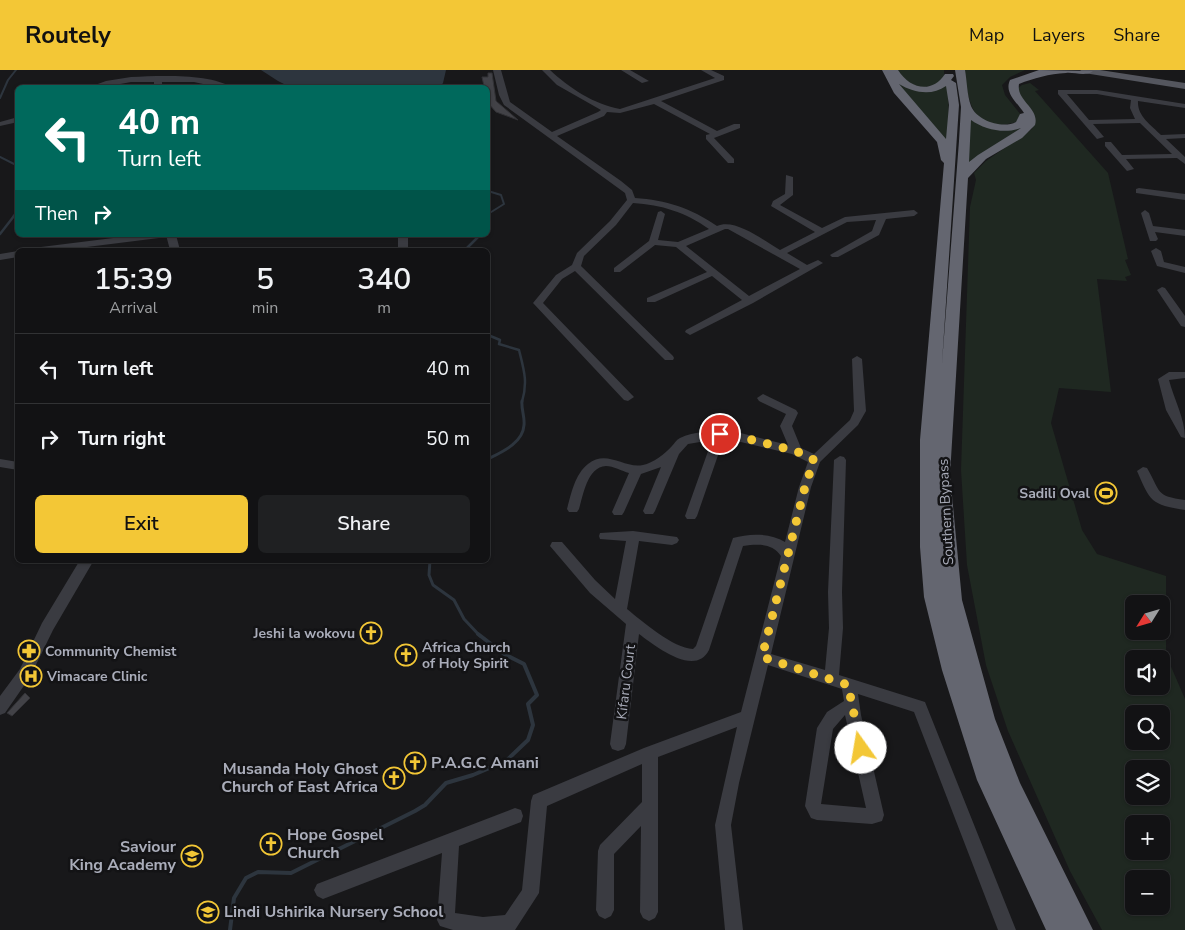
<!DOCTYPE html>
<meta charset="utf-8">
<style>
:root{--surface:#121214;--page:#1f2022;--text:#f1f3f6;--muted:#9c9ea0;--line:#313234;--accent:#f3c736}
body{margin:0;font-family:"Nunito Sans",sans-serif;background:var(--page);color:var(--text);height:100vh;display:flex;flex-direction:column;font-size:19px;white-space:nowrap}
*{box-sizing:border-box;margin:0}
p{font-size:16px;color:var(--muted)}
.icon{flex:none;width:28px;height:28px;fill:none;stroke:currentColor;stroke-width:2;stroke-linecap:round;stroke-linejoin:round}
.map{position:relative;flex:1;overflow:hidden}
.drawer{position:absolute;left:15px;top:178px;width:475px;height:315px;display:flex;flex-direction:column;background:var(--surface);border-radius:8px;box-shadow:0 1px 4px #0004,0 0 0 1px var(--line)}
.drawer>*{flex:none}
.guide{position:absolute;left:15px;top:15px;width:475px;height:152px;border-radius:8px;box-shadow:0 1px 4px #0004,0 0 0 1px var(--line);background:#00695c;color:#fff;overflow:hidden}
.needle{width:32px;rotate:233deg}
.controls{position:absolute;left:1125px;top:525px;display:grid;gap:10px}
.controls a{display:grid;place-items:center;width:45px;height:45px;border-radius:8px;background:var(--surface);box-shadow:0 1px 4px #0004,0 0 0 1px var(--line);font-size:25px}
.pin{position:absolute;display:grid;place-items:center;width:42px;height:42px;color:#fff;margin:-21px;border:2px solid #fff;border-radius:50%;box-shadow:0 1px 5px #0007}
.me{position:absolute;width:55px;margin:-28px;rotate:347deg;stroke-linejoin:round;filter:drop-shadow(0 0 4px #0008)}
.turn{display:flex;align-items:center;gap:18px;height:105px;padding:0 20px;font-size:22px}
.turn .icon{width:65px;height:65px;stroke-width:2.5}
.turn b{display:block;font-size:35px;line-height:42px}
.then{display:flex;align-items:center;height:48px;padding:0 20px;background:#0003;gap:10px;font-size:19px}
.eta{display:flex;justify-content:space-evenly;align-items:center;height:85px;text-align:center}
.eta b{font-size:30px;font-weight:600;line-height:35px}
.action{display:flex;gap:10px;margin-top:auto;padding:10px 20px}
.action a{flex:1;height:58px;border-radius:8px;background:var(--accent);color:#111;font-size:20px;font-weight:600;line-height:58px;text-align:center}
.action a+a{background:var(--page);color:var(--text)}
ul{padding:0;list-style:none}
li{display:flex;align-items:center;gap:15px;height:70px;padding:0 20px;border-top:1px solid var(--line)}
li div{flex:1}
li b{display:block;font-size:19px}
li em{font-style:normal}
header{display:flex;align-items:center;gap:30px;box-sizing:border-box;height:70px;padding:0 25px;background:var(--accent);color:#111}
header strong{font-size:24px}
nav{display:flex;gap:28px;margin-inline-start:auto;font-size:18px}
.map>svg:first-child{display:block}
</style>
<header>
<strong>Routely</strong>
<nav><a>Map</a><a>Layers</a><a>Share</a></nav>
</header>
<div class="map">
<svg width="1185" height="860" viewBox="0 0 1185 860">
<rect width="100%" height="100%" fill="#18181a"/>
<path fill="#1f2821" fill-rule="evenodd" d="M897 0H944V9C923 23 912 19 897 0Z
M963 0H1025L1010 7 1002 15 1005 25 1021 45 1020 51C973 66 970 36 963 0Z
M897 13 918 20 948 14 949 57 945 77Z
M1030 13 1039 20 1035 21 1108 103 1128 189 1125 190 1131 205 1125 207 1127 211 1097 209 1111 322 1059 318 1051 353 1082 460 1097 484 1166 506V585L1185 629V860H1102L1070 801 1008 661 986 595 967 495 961 400 970 137 976 110 974 103 986 91 1032 59 1035 47 1018 23V18L1022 15ZM1134 534H1161V561H1134ZM1134 589H1161V616H1134ZM1134 644H1161V671H1134ZM1134 699H1161V726H1134ZM1134 754H1161V781H1134ZM1134 809H1161V836H1134Z
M969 43 986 57 1025 55 965 100Z"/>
<path fill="#2d353e" d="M261 0H446L443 13 440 17 292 18 278 11Z"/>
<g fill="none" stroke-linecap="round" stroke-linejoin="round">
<path stroke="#2d353e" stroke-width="2" d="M0 28 8 10 16 0
M0 87 18 96
M488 121 501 125 504 134 488 144V147
M13 147 18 139"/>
<path stroke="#2d353e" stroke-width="2.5" d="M488 146V157
M0 164 14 146
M465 180 480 165
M488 265 500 270 499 274 519 280C524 300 528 312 522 332"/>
<path stroke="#2d353e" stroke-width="3" d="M488 389C502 382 523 373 524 355 525 347 521 339 522 331
M430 490 429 505 433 515 454 530 464 549 480 566"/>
<path stroke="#2d353e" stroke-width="4" d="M230 860 234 828 246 808 258 802 291 803 415 741 425 735 446 713 473 705 506 691 528 670 533 655 528 634 537 625 524 594 504 584 478 564"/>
</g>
<path fill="#424247" stroke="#323236" d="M488 3H492L496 31 518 50 496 42 488 33V18L484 16 482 7H488Z
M25 623 30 628 12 646 7 643Z"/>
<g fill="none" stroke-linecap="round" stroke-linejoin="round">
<path fill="#3a3b41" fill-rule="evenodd" d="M493 0H501L510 32 552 62 598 42 601 40 557 15 542 0H550C568 17 595 35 620 39L715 8 701 0H711L724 6V10L661 31 717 61 734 54H740V58L714 68 734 89V93H728L706 69V65L710 64 654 34 620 43 607 42 604 46 557 66 621 111 632 120 635 128C666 130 691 138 717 156 735 148 763 170 780 180L815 162 771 136 773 131 785 124 786 105 793 107V125L780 135 822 158 845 147 914 140 918 143 914 146 886 149 879 165 838 187H832L830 185 872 161 876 150 847 152 787 183 807 195 818 190 823 193 753 233 690 265 685 262 686 260 742 230 712 206 655 232H647V228L707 202 676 177 655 175 620 202H614V198L649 171 658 142 661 141 665 144 658 170 678 172 709 159C685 142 662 135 633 133L616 155 584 186 581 196 673 286 674 288 673 290H665L575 201 562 209 543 233 634 327 628 331 624 330 533 233 556 205 572 195 577 183 610 151 627 130 625 123 504 35 499 25ZM725 159H728L800 199 749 226 686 176Z
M621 0H630L649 11 642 13Z
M131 7C160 6 209 3 233 18H221L194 12H162V18H154V12H131L99 18H87L106 11Z
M1058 20H1097L1185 34V38L1138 31C1137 46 1151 55 1161 65L1185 64V68L1166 69 1185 87V94L1177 88 1126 89 1134 99 1127 101 1105 76V72H1111L1122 85 1172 84 1140 53 1093 54 1104 67 1097 69 1058 24ZM1067 24H1097L1131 30 1130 38 1135 49 1089 50Z
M18 47V52L0 56V52Z
M1139 118 1185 124V130L1136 123V119Z
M1145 140 1149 143 1153 156 1185 160V166L1155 162 1158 169 1156 171H1150L1141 143Z
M137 165H164L159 168 63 180H36L41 177Z
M166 165H176L180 180H170Z
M398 165H408V180H398Z
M1156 178 1161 181 1164 192 1185 197V203L1157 196 1151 181Z
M18 181V187L0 190V184Z
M1162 217 1165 218 1185 246V257L1181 256 1157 220Z
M857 286 862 289 866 341 858 355 820 392 811 417 771 584 825 600 829 558 828 522 834 390 840 386 844 387 846 390 842 522 843 558 839 605 925 632 1016 860H998L914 642 858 624 861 645 884 745 882 751 872 754 817 750 811 748 805 736 817 658 827 642 844 631 842 619 768 595 739 713 731 755 743 860H725L715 755 737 657 658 687V842L655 848 649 851 643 848 640 842 641 756 614 784V840L611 846 605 849 599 846 596 840 598 781 600 775 642 732V694L547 736 539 823 515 860H453L440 856 437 850 442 783 323 829 317 826 314 820 317 814 515 738 521 740 523 746 521 752 459 776 455 843 483 847 505 845 522 820 531 731 533 725 644 678 741 642 781 486C772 473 758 474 743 476L709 580C695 608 654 575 639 564L626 674 624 679 618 681 612 679 610 674 626 554 590 523 550 476 552 472H562L595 510 615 529 626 471 600 469 599 466 600 463 633 461 677 467 679 470 677 473 672 475 639 471 627 539C643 552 673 578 693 579L696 576 733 468C750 463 770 463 785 472L799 417 808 392 792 384 724 368 697 446 695 449H687L685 446 712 370 688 374 679 384 655 441 653 444H645L643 441 661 397 641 404 624 442 622 445H614L612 442 629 403C622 401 613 396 606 396 587 397 583 426 579 439L577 442H569L567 439C571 424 575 404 588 394 607 379 624 399 643 395 653 393 665 384 672 376 674 374 676 370 680 368 693 361 715 361 729 360L788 375 780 356 786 344 759 331 757 328 763 324 796 340 798 343 792 356 801 378 814 384 850 350 854 341 852 289ZM845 645 866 738 821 734 833 659Z
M1169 302H1185V308L1169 310C1174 329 1185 349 1185 368L1181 367 1166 340 1158 309Z
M0 389 18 392V400L0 397Z
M1143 397 1147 398C1161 422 1155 426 1185 430V440C1151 435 1150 431 1137 401Z
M80 490H94L53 560 30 607 5 643 0 645V626L20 599 42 553Z"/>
<path fill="#54565e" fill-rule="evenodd" d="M1080 0H1100L1185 13V19L1084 3Z"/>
<path fill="#646670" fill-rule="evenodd" d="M882 0H898C910 19 932 24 945 4H953L954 6 951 10 956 13 959 35 942 293 959 71 961 37 955 0H965C967 11 967 25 971 36 977 51 1003 59 1016 52L1020 44 1024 43C1017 32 1004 23 1010 10L1039 0 1093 1C1086 7 1074 2 1066 3 1049 4 1034 8 1019 14 1016 31 1040 38 1035 55L1022 68 986 89 968 108 950 405 962 530 995 649 1020 713 1093 860H1046L977 710 942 600 924 527 920 477V370L944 93 941 90 937 72 894 23ZM899 14C914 23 932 26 946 16L949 35 946 69ZM971 50C985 60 1005 64 1021 58L978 85 969 92Z"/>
</g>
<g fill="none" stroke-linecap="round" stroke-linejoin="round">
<path stroke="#f3c736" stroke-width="9" stroke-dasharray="0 16.2" d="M720 364H729L796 381 814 390 805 417 762 587 848 615 861 678"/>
</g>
<defs>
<g id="stadium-ring" transform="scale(1.125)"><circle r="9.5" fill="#131315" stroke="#f3c736" stroke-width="1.5"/><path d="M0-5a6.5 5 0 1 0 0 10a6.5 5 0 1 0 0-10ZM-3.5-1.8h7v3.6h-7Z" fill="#f3c736"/></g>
<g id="church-ring" transform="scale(1.125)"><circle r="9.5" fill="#131315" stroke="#f3c736" stroke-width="1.5"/><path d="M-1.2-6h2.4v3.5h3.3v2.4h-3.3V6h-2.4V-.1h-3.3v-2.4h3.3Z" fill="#f3c736"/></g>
<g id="pharmacy-ring" transform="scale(1.125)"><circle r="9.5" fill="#131315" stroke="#f3c736" stroke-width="1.5"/><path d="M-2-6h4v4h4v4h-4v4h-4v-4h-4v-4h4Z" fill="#f3c736"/></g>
<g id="hospital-ring" transform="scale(1.125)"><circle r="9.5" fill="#131315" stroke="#f3c736" stroke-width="1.5"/><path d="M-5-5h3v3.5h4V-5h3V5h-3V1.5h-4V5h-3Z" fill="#f3c736"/></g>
<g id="school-ring" transform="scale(1.125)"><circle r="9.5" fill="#131315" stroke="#f3c736" stroke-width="1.5"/><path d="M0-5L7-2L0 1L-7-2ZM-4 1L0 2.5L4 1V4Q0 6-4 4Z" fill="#f3c736"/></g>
</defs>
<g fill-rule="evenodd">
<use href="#stadium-ring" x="1106" y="423"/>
<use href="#church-ring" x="371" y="563"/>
<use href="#pharmacy-ring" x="29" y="581"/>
<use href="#church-ring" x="406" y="585"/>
<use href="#hospital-ring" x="31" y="606"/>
<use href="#church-ring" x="415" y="693"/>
<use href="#church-ring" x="394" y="708"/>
<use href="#church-ring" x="271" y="774"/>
<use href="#school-ring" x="192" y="786"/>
<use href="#school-ring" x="208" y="842"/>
</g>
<g text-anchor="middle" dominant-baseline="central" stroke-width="5" stroke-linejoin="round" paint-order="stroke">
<g font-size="14" font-weight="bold" fill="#aaadba" stroke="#131315" text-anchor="start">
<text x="1090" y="423" text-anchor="end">Sadili Oval</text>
<text x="355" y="563" text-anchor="end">Jeshi la wokovu</text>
<text x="422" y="577">Africa Church<tspan x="422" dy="16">of Holy Spirit</tspan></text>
<text x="45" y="581">Community Chemist</text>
<text x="47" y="606">Vimacare Clinic</text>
</g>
<g font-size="14" fill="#aaadba" stroke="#131315">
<text transform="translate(946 442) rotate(-93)">Southern Bypass</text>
<text transform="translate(626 612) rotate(-83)">Kifaru Court</text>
</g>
<g font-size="16" font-weight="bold" fill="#aaadba" stroke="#131315" text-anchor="start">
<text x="431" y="693">P.A.G.C Amani</text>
<text x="378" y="699" text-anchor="end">Musanda Holy Ghost<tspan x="378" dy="18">Church of East Africa</tspan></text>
<text x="287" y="765">Hope Gospel<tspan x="287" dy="18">Church</tspan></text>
<text x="176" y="777" text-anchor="end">Saviour<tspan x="176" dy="18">King Academy</tspan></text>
<text x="224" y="842">Lindi Ushirika Nursery School</text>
</g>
</g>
</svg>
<div class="controls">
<a><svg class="needle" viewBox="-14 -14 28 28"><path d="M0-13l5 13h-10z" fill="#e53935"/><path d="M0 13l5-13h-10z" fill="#9c9ea0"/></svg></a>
<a><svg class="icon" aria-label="sound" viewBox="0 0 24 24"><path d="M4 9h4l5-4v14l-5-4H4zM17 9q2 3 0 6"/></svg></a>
<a><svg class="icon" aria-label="search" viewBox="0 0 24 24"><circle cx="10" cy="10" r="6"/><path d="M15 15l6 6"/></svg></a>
<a><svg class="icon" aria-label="layers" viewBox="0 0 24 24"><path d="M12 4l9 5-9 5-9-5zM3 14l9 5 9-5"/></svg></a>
<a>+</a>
<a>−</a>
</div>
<div class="pin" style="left:720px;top:364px;background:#d93025"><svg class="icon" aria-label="arrive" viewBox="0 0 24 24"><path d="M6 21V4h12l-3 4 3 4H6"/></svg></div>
<svg class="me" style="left:861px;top:678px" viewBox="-20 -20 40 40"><circle r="19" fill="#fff"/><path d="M0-13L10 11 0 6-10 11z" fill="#f3c736"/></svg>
<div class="guide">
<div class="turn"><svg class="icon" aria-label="left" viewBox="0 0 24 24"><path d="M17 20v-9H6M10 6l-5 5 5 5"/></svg><div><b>40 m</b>Turn left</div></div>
<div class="then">Then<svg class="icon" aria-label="right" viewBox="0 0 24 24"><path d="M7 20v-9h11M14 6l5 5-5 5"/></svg></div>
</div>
<section class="drawer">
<div class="eta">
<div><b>15:39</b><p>Arrival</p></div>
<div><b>5</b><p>min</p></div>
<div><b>340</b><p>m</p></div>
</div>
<ul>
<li><svg class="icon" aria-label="left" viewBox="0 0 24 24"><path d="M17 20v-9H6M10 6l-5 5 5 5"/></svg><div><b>Turn left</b></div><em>40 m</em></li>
<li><svg class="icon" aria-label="right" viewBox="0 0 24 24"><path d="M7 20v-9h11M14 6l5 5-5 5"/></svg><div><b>Turn right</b></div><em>50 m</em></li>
</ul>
<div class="action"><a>Exit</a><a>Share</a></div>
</section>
</div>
